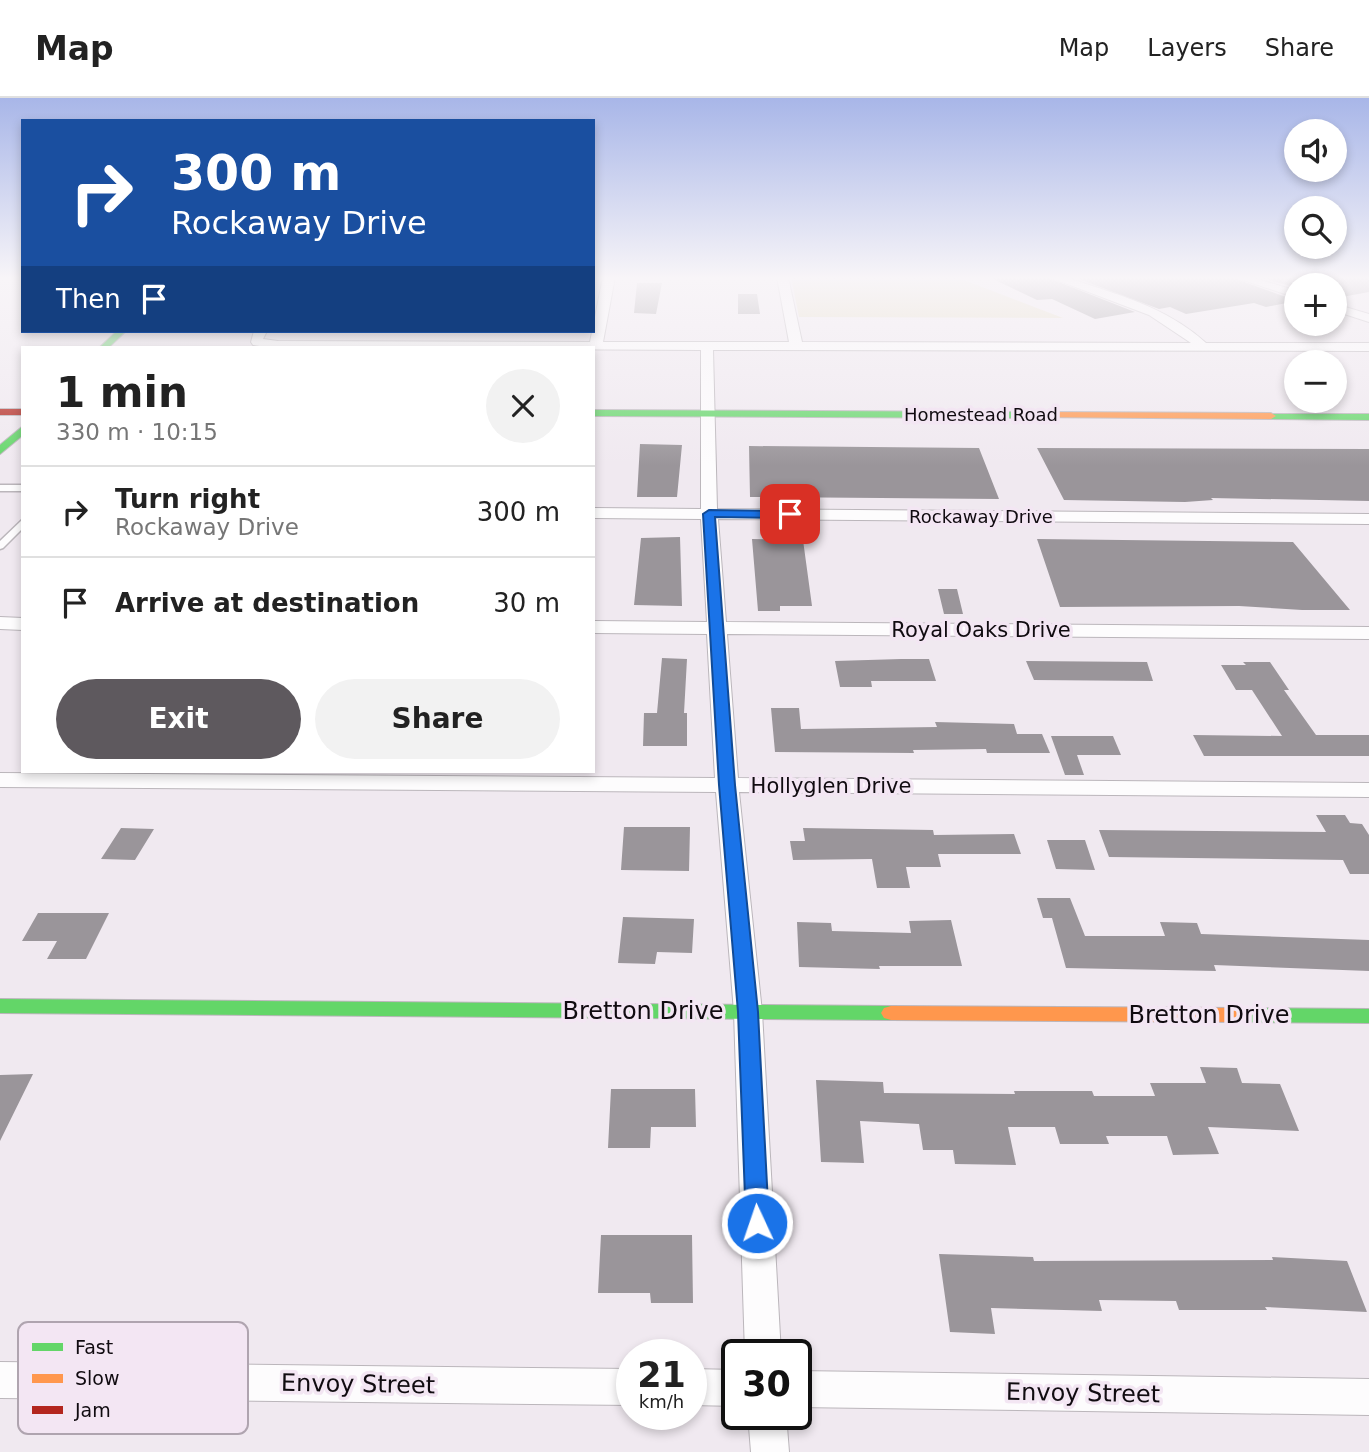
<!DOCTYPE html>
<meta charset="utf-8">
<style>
:root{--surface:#fff;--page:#f2f2f2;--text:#222;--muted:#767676;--line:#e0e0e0;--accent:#5e595e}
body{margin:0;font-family:"DejaVu Sans",sans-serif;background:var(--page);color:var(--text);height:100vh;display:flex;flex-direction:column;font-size:26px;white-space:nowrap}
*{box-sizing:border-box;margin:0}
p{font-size:23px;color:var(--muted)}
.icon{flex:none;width:38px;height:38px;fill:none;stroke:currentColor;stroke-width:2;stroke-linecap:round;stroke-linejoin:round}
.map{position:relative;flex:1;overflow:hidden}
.details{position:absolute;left:21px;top:248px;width:574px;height:427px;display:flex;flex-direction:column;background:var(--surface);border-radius:0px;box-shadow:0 4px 10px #0003}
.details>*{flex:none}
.top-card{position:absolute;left:21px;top:21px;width:574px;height:214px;border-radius:0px;box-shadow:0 4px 10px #0003;background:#1a4fa0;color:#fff;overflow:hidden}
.buttons{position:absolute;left:1284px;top:21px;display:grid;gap:14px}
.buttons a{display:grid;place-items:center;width:63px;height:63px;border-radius:50%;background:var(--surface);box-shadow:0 4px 10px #0003;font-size:35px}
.speed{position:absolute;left:616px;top:1241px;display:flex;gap:14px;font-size:35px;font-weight:700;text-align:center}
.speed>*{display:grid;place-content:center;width:91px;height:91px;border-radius:50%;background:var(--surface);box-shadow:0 4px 10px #0003;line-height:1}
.speed small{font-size:18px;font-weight:400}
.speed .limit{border:4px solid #111;border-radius:10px;background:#fff;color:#111}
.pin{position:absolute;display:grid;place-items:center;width:60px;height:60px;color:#fff;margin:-30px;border-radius:14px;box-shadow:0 4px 10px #0006}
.me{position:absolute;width:77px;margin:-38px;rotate:357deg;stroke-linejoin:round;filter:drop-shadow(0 0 5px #0008)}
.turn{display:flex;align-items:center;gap:24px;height:147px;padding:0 35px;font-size:32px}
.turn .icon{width:91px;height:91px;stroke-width:2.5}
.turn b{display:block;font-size:49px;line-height:60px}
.then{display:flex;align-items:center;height:66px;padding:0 35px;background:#0003;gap:14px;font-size:26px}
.round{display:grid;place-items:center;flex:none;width:74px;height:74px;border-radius:37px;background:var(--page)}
.headline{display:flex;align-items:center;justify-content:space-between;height:119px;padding:0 35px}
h1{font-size:42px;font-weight:700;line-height:52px}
.button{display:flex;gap:14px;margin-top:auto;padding:14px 35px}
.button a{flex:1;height:80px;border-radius:42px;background:var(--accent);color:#fff;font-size:28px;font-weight:700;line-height:80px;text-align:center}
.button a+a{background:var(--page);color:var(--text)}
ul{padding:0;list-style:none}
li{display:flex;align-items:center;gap:21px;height:91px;padding:0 35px;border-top:2px solid var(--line)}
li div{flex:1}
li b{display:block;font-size:26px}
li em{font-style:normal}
header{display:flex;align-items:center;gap:42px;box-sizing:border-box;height:98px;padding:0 35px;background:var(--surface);border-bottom:2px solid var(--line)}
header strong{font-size:33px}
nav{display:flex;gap:38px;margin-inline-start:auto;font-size:24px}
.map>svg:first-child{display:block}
</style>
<header>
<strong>Map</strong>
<nav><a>Map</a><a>Layers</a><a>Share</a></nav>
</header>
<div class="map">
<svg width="1369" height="1354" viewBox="0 0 1369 1354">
<rect width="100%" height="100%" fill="#f0e9f0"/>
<path fill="#e3dabd" d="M791 179H956L1063 220 799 219Z"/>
<path fill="#9a959a" d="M989 179H1046L1135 214 1095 221 1052 201 1037 202Z
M1073 179H1231L1297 203 1266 209 1254 205 1186 216 1170 209 1159 211Z
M1259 179H1369V194L1342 199 1335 197V187H1297V190Z
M637 185H662L656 216 634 215Z
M738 196H757L760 216H738Z
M640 346 682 347 677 399H637Z
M749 348 979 350 999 401 750 399Z
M1037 350 1369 351V403L1211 400 1213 402 1185 404 1064 402Z
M680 439 682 508 634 507 641 440Z
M752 441 803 442 812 508H780V513H758Z
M1037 441 1293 444 1350 512H1302L1239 508 1060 509Z
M938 491H957L963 516H944Z
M662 560 687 561 684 615H687V648H643L644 615H657Z
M901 561H929L936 583H871L872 589H840L835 563Z
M1026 563 1147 564 1153 583 1034 582Z
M1243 564H1270L1289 592H1284L1316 637H1369V658H1204L1193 637 1282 638 1252 592H1236L1221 567H1246Z
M771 610H799L801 631 937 629 935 624 1014 626 1017 636H1042L1050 655H987L986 651 913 652 914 655 775 654Z
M1051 638H1113L1121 657H1077L1084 677H1065Z
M1316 717H1345L1350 725 1362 726 1369 737V776H1350L1343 762 1109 759 1099 732 1326 734Z
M624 729H690L689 773 621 772Z
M121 730 154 731 135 762 101 761Z
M803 730 933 732 934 737 1014 736 1021 756H938L941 769H906L910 790H877L872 761 793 762 790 743H805Z
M1047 742H1085L1095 772 1056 771Z
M1037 800H1070L1085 838H1165L1160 824 1197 825 1201 836 1369 842V873L1214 867 1216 873 1066 870 1052 820H1043Z
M38 815H109L86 861H47L57 843H22Z
M623 819 694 821 692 855 657 854 655 866 618 865Z
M951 822 962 868H879L880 871 799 869 797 824 831 825 832 833 911 835 909 823Z
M1200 969 1237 970 1242 985 1280 986 1299 1033 1208 1029 1219 1056 1173 1057 1167 1038H1106L1109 1046H1060L1055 1029H1008L1016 1067 955 1066 953 1052H923L919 1026 860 1023 864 1065 821 1064 816 982 883 984 884 995 1015 996 1014 993H1092L1094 998H1155L1150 985H1206Z
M33 976 0 1043V977Z
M611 991H695L696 1029H651L650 1050H608Z
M601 1137H692L693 1205H651L650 1195H598Z
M939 1156 1033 1159 1034 1163 1273 1162 1272 1159 1347 1163 1367 1214 1265 1209 1267 1212H1179L1176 1203 1099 1202 1102 1213 991 1210 995 1236 950 1234Z"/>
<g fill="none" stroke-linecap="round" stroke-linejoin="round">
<g stroke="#bbb6bb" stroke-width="3">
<path id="lane" d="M0 387H23V393H0Z
M23 421V430L3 450 0 451V443Z"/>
</g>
<g stroke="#bbb6bb" stroke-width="2">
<path id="street" d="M603 179H615L603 244H789L777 179H788L802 244 1191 245 1149 217 1049 179H1065C1115 196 1166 208 1206 245H1369V253L713 252 717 411 1369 416V426L718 421 726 524 1369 529V541L727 536 738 680 1369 685V699L739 694 762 914 781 1256H745L734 914 716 694 0 689V675L715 680 707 536 593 535V523L707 524 701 421 593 420V410L701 411V252L274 250 253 247 251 244 254 233H267L263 241 278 243 590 244Z
M1234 179H1251L1297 193V200Z
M1335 206 1369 216V224L1335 213Z
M0 519 23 520V532L0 531Z
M0 1264 632 1271V1307L0 1300Z
M691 1271 737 1272V1308L691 1307Z
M796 1273 1369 1281V1317L796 1309Z
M748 1316H786L789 1354H751Z"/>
</g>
<g stroke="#bbb6bb" stroke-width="2">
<path id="fast" d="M117 233H126L108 250H99Z
M593 312 1034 314 1039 317 1034 320 593 318Z
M1267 316H1369V322L1271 321 1267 320Z
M23 328V337L0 356V347Z
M0 901 891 908 898 910 901 915 898 920 891 922 0 915Z
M1242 910 1369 911V925L1242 924 1235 922 1232 917 1235 912Z"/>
</g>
<g stroke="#bbb6bb" stroke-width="2">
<path id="slow" d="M1034 314 1271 315 1276 318 1271 321 1030 319 1029 317Z
M891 908 1242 910 1249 912 1252 917 1249 922 1242 924 891 922 884 920 881 915 884 910Z"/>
</g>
<g stroke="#bbb6bb" stroke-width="2">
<path id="jam" d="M0 311H23V317H0Z"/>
</g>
<use href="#lane" fill="#fdfcfd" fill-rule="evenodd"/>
<use href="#street" fill="#fdfcfd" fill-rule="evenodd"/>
<use href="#fast" fill="#63d668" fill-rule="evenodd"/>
<use href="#slow" fill="#ff974d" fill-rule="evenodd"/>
<use href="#jam" fill="#b3261e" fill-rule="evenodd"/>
</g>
<linearGradient id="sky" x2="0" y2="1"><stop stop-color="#a8b6e8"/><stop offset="0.49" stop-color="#f8f5f8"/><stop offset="1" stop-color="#f8f5f8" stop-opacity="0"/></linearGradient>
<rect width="1369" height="368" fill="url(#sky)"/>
<path fill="#1a73e8" stroke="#114b97" stroke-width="2" d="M709 412 790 413 795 416 790 420 715 419 735 687 758 914 769 1125 766 1132 757 1135 749 1132 746 1125 738 914 719 687 703 416Z"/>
<g text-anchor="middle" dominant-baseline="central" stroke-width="7" stroke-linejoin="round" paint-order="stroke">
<g font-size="18" fill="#100b10" stroke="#f3e6f3">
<text x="981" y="316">Homestead Road</text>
<text x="981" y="418">Rockaway Drive</text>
</g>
<g font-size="21" fill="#100b10" stroke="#f3e6f3">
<text x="981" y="532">Royal Oaks Drive</text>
<text x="831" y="688">Hollyglen Drive</text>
</g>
<g font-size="24" fill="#100b10" stroke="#f3e6f3">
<text x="643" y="913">Bretton Drive</text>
<text x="1209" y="917">Bretton Drive</text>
<text transform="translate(358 1286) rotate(1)">Envoy Street</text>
<text transform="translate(1083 1295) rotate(1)">Envoy Street</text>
</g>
</g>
<rect x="18" y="1224" width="230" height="112" rx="10" fill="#f3e6f3" stroke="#afa4af" stroke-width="2"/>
<rect x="32" y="1245" width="31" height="8" fill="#63d668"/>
<rect x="32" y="1276" width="31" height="9" fill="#ff974d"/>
<rect x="32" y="1308" width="31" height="8" fill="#b3261e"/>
<g font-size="19" fill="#100b10">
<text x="75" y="1256">Fast</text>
<text x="75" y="1287">Slow</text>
<text x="75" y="1319">Jam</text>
</g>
</svg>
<div class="buttons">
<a><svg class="icon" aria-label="sound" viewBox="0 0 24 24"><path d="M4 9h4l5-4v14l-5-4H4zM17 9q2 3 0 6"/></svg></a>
<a><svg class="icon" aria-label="search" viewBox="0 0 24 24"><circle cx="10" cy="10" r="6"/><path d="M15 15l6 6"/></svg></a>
<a>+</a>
<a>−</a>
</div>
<div class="speed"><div>21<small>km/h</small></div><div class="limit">30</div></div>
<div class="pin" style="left:790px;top:416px;background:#d93025"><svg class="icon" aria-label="arrive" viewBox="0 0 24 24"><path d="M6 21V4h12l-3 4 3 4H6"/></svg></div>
<svg class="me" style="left:757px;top:1125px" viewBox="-20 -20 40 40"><circle r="17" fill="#1a73e8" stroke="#fff" stroke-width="3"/><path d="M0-11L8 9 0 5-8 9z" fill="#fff"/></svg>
<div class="top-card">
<div class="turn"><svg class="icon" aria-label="right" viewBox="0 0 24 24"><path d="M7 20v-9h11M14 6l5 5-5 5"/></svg><div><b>300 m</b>Rockaway Drive</div></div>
<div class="then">Then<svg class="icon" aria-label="arrive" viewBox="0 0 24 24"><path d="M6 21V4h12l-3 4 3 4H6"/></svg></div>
</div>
<section class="details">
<div class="headline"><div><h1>1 min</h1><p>330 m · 10:15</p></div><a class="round"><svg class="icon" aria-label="close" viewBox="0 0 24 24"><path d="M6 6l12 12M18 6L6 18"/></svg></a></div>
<ul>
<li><svg class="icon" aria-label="right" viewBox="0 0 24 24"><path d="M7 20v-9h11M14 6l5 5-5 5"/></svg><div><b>Turn right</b><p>Rockaway Drive</p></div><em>300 m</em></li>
<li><svg class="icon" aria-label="arrive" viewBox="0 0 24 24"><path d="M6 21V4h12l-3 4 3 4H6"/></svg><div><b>Arrive at destination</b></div><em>30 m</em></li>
</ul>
<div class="button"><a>Exit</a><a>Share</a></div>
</section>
</div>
